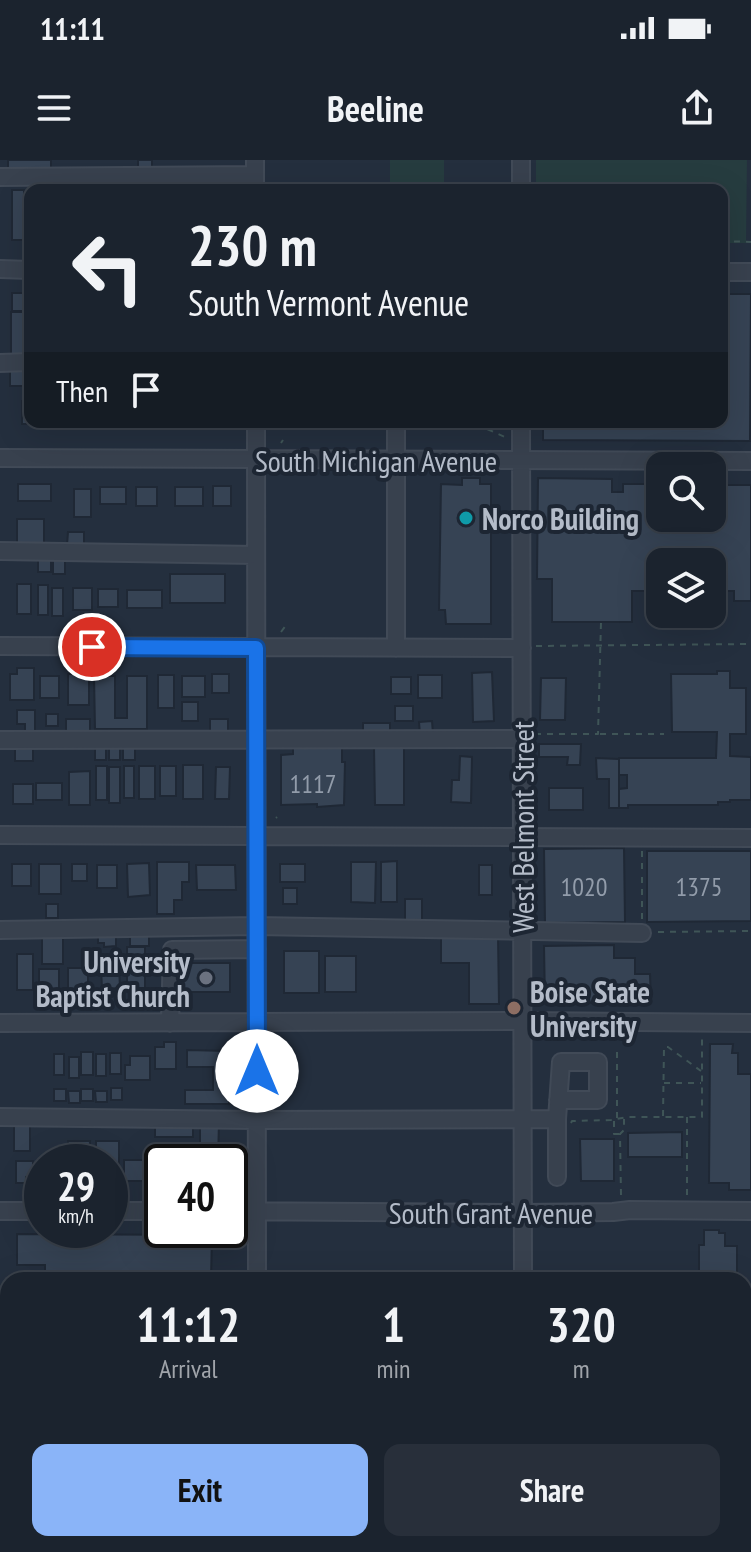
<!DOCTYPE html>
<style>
:root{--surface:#1b232e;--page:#282f3a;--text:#f1f3f6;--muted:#a0a4aa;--line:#39404a;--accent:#8ab4f8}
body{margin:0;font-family:"PT Sans Narrow",sans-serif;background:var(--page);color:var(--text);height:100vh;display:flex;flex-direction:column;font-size:30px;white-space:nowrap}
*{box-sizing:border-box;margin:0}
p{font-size:26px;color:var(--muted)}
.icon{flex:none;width:44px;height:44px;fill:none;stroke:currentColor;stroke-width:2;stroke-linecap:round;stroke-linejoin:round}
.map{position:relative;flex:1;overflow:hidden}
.sheet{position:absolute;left:0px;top:1112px;width:752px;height:280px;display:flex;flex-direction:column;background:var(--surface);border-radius:24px 24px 0 0;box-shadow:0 8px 32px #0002,0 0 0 2px var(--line)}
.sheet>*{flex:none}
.top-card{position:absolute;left:24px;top:24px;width:704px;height:244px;border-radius:16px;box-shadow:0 8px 32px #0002,0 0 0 2px var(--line);background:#1b232e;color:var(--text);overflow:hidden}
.controls{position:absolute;left:646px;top:292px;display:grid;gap:16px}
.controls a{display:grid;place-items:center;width:80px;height:80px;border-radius:16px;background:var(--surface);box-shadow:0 8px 32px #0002,0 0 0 2px var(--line);font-size:40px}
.speed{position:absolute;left:24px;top:984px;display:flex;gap:16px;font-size:40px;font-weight:700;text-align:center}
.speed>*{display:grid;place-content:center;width:104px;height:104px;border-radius:50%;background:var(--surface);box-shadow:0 8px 32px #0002,0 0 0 2px var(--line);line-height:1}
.speed small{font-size:20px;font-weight:400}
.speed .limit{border:4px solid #111;border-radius:12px;background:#fff;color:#111}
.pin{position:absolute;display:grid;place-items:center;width:68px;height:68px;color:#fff;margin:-34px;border:4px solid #fff;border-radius:50%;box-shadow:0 2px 8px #0007}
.me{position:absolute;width:88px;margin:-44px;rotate:0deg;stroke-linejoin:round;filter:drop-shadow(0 0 6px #0008)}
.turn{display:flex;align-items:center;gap:28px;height:168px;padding:0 32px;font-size:36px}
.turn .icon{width:104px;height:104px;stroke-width:2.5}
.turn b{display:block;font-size:56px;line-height:68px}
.then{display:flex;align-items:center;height:76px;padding:0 32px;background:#0003;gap:16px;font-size:30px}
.eta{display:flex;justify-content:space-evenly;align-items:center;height:136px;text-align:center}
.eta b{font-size:48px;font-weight:800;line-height:56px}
.action{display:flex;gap:16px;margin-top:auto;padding:16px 32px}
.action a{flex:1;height:92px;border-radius:16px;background:var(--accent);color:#111;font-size:32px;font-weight:800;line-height:92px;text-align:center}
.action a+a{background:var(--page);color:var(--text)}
.status{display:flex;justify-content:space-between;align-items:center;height:56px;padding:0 40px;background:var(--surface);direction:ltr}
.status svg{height:22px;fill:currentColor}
header{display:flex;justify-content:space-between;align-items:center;height:104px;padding:0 32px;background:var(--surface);font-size:36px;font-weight:800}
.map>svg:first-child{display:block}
</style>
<div class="status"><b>11:11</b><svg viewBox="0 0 49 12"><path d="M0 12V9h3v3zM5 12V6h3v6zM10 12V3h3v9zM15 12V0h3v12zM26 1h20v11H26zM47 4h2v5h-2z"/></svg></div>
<header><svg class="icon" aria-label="menu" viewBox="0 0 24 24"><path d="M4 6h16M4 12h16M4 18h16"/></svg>Beeline<svg class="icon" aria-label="share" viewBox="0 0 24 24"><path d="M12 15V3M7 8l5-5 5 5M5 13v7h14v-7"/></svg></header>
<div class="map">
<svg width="751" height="1392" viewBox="0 0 751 1392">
<rect width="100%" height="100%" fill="#242f3e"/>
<path fill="#263c3f" d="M390 0H444V22H390Z
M536 0H747L746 83H722V30H536Z"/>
<path fill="#364354" stroke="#1f2835" stroke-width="2" d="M8 0H51V10H8Z
M138 0H152V9H138Z
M12 30H24V80H12Z
M12 133H30V151H12Z
M722 134H751L750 281 543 280V262H722Z
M11 152H28V186H30V197H11Z
M10 211H30V226H10Z
M22 241H30V262H39V264H22Z
M81 262H119V266L81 265Z
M124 262H148V266H124Z
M462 318H480V324H491V464H446L445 450H439L441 324 462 325Z
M538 318 612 319V332H623V324H660V358H712V325H751V441H734V431H712V402H660V431H632V462H552V419H537Z
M18 324H51V341H18Z
M213 326H231V346H213Z
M100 327H126V344H100Z
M136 327H157V346H136Z
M175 327H203V346H175Z
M74 329H91V357H74Z
M17 359H44V384H17Z
M68 372H84V386L67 385Z
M38 398H51V412H38Z
M53 399H65V414H53Z
M170 414H225V443H170Z
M17 424H31V454H17Z
M38 425H48V455H38Z
M52 428H63V456H52Z
M73 428H92V450H73Z
M98 429H118V447H98Z
M127 430H162V448H127Z
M685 454H705V464L685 465Z
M17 508H34V540H10V514H17Z
M717 511H730V528H746V574H730V596L751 597V640H730V642H718V645H628V648H619V629L627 628V615H619V598H716L717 572H672L671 514H717Z
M492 512 494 561 473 562 472 513Z
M68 514H89V545H68Z
M212 514H229V533H212Z
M158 515H174V548H158Z
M418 515H442V538H418Z
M40 516H59V538H40Z
M94 516H115V558H127V516H147V569H95Z
M182 516H205V537H182Z
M391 517H411V534H391Z
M541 518H566L565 560H540Z
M182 542H198V561H182Z
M395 546H413V561H395Z
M17 550H35V573H25V564H17Z
M46 554H58V566H46Z
M66 559H90V571H66Z
M210 559H228V575H210Z
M432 561 433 574 420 575 419 562Z
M363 563H390V573H363Z
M15 582H33V601H15Z
M539 584H581L580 605H567L568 597H539Z
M293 585H342V602H345L344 645 317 647V644L281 645V595L293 594Z
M95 587H106V600H95Z
M109 587H120V600H109Z
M123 587H135V600H123Z
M374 588H404V645H375Z
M460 596 472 597 471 643 451 642 452 620H459Z
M596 598 619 599V648H609V619H597Z
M183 605H203V639H183Z
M96 606H107V640H96Z
M124 606H134V638H124Z
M139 606H155V639H139Z
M160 606H176V636H160Z
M109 607H120V643H109Z
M216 607H230L229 639H215Z
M90 611V645H69V612Z
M36 623H62V640H36Z
M13 624H33V644H13Z
M549 628H583V650H549Z
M624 688 625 762 545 763 544 689Z
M647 691H751V761L647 762Z
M397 701V742H381V702Z
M157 702H189V722H182V740H174V754H157Z
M351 702H376L375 743 351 742Z
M149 703 150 735 128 737 127 704Z
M12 704H31V726H12Z
M39 704H61V734H39Z
M72 704H87V721H72Z
M280 704H305V722H280Z
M97 705H117V728H97Z
M196 705H235L236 730H197Z
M479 705H492V735H479Z
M283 728H297V744H283Z
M405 739H422V762H405Z
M46 744H58V758H46Z
M130 772H149V786H130Z
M98 773H116V786L104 787V783H98Z
M441 773H498L499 844H469V803H441Z
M42 777H63V804H42Z
M614 785V798H635V814H650L651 842 545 843 544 786Z
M127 787H145V828H127Z
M284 791H319V833H284Z
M17 794H33V830H17Z
M325 796H356V832H325Z
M183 803H230V832H183Z
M119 807 120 828 102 829 101 808Z
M68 808H88V831H68Z
M39 809H59V833H39Z
M164 882H176V909H155V887H164Z
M710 884H733L732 893H738V914H751V1030H729V1023H709Z
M187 890 229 891V944H185V930H213V907H187Z
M81 892H93V915H81Z
M110 893H121V914H110Z
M54 894H64V915H54Z
M96 894H106V916H96Z
M130 896H150V920H125V905H130Z
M69 897H79V918H69Z
M111 928H122V940H111Z
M54 929H66V941H54Z
M81 929H93V941H81Z
M68 931H80V943H69Z
M95 931H107V942H96Z
M200 961H219L218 1002H200Z
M193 963V977H155V964Z
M14 965H30V991H14Z
M682 972V997H628V973Z
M580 979H614V1021H581Z
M68 981H90L89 1002H68Z
M96 981H119V1015H110V1002H96Z
M155 988H165V1002H162V1025L156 1026Z
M169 989H180V1002H169Z
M124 1000H147V1021H124Z
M16 1001H33V1017H26V1023H16Z
M704 1070H719V1073H725V1086H737V1120H699V1085H704Z
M17 1074 212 1075 211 1120H45V1105H17Z
M744 1266H751V1301H745Z
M744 1339H751V1358H744Z
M744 1374H751V1391H707V1384H744Z
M283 1384H300V1392H283Z
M320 1384H346V1392H322L320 1390Z
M437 1384H497V1392H446V1389H437Z
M552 1384H566V1392H552Z
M566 1384H585V1392H566Z
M585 1384H602V1392H585Z
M613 1384H642V1392H613Z
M642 1384H665V1392H642Z"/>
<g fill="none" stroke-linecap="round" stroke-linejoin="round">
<g stroke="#414a57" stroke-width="20">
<path id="minor" d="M255 0V30
M521 0V30
M0 17 255 15
M0 109 30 110
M722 112H751
M0 203 30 202
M256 262 257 1120
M521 262 523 1120
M0 298 751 301
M0 391 256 395
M0 486 522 488
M396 488V262
M0 580 522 579
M0 675 751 678
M0 770 257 766 642 773
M0 863 522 861 751 863
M170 863 172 790 257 789
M0 957 257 960 557 959V1017
M557 959 561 902H598V940H558
M0 1051H42
M110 1051H162
M230 1051 523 1053 613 1052 630 1050 751 1051
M0 1198H8
M744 1243H751
M744 1332H751
M0 1349H8
M744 1365H751
M107 1384V1392
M177 1384V1392
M258 1384V1392
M524 1384V1392
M709 1391V1392
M723 1391V1392
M312 1392V1384
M369 1392 371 1387
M738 1392V1391"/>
</g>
<path stroke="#3f5557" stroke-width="2" stroke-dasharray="6 6" stroke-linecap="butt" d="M722 81 751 82
M478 262 487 269 505 277
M281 283 283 280
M281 472 287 464
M536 486 751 484
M535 574H598L601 462
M600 574H664
M276 658 277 657
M642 691V709
M642 759V716
M658 772 751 771
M664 923H701
M663 956 664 887H668L701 911
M617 958V887
M614 961V974H619
M571 963 572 961 611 960 627 957H702V879
M621 1035 620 974 624 970V959
M687 1035V957"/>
<use href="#minor" stroke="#38414e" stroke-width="16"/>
</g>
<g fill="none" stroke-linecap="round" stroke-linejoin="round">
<g stroke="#114b97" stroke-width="20">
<path id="route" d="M92 487 256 488 257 911"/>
</g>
<use href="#route" stroke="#1a73e8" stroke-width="14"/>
</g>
<circle fill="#0f9aa8" stroke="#1d2633" stroke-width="3" cx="466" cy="358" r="8"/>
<circle fill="#6b7280" stroke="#1d2633" stroke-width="3" cx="206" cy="818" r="8"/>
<circle fill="#8d6e63" stroke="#1d2633" stroke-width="3" cx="514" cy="848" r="8"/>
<g text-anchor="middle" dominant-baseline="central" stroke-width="8" stroke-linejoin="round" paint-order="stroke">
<g font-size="26" fill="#929caa">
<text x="313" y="623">1117</text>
<text x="584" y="726">1020</text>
<text x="699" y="726">1375</text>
</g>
<g font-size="30" fill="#b4bcc9" stroke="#1d2633">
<text x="376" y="300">South Michigan Avenue</text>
<text transform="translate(522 667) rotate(-90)">West Belmont Street</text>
<text x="491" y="1052">South Grant Avenue</text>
</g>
<g font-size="30" font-weight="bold" fill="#b4bcc9" stroke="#1d2633" text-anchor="start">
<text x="482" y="358">Norco Building</text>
<text x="190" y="801" text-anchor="end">University<tspan x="190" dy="34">Baptist Church</tspan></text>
<text x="530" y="831">Boise State<tspan x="530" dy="34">University</tspan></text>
</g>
</g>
</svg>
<div class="controls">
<a><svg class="icon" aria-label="search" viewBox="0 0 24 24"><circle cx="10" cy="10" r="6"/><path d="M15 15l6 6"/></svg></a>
<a><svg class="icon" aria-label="layers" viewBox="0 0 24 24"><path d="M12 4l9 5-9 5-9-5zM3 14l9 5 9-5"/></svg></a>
</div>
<div class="speed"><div>29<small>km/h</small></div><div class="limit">40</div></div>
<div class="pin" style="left:92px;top:487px;background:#d93025"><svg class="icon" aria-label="arrive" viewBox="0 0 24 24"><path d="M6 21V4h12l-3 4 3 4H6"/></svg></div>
<svg class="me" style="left:257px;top:911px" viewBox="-20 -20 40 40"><circle r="19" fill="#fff"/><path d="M0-13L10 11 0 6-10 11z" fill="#1a73e8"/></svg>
<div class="top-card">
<div class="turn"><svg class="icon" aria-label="left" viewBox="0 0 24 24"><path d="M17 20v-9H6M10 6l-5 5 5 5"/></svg><div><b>230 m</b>South Vermont Avenue</div></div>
<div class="then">Then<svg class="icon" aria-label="arrive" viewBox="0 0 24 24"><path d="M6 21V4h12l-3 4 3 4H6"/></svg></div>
</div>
<section class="sheet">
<div class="eta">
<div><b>11:12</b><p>Arrival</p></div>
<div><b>1</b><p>min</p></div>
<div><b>320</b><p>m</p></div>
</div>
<div class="action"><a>Exit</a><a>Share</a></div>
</section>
</div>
